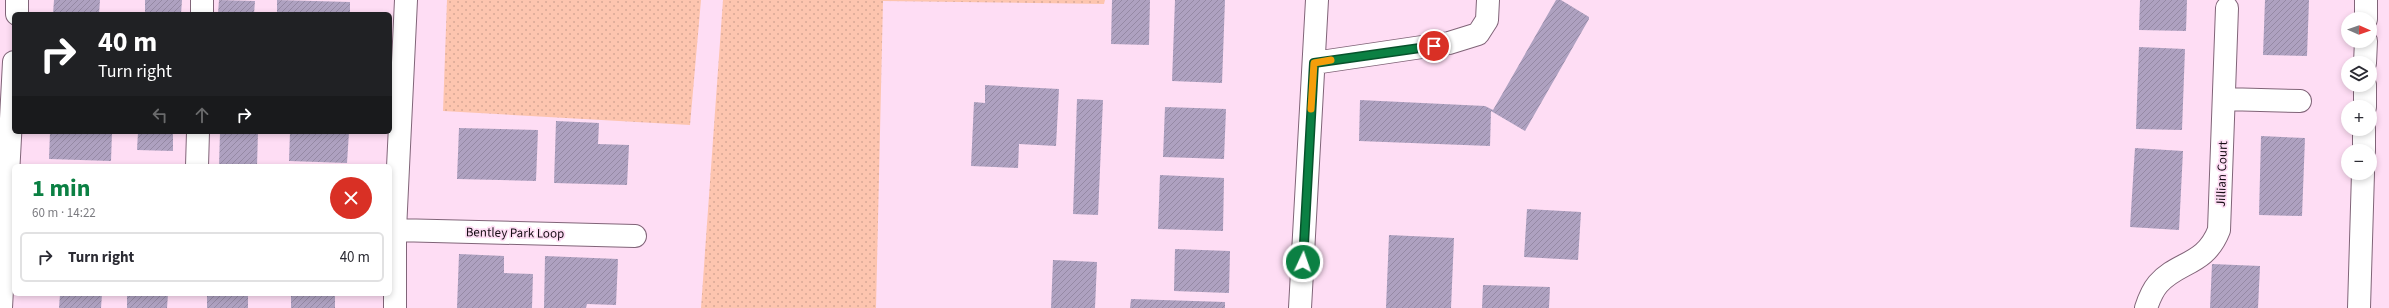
<!DOCTYPE html>
<meta charset="utf-8">
<style>
:root{--surface:#fff;--page:#f7f7f7;--text:#2b2b33;--muted:#7c7c81;--line:#e1e1e2;--accent:#0b8043}
body{margin:0;font-family:"Source Sans 3",sans-serif;background:var(--page);color:var(--text);height:100vh;display:flex;flex-direction:column;font-size:15px;white-space:nowrap}
*{box-sizing:border-box;margin:0}
p{font-size:13px;color:var(--muted)}
.icon{flex:none;width:22px;height:22px;fill:none;stroke:currentColor;stroke-width:2;stroke-linecap:round;stroke-linejoin:round}
.map{position:relative;flex:1;overflow:hidden}
.details{position:absolute;left:12px;top:164px;width:380px;height:132px;display:flex;flex-direction:column;background:var(--surface);border-radius:6px;box-shadow:0 2px 6px #0003}
.details>*{flex:none}
.banner{position:absolute;left:12px;top:12px;width:380px;height:122px;border-radius:6px;box-shadow:0 2px 6px #0003;background:#202124;color:#fff;overflow:hidden}
.needle{width:26px;rotate:92deg}
.buttons{position:absolute;left:2341px;top:12px;display:grid;gap:8px}
.buttons a{display:grid;place-items:center;width:36px;height:36px;border-radius:50%;background:var(--surface);box-shadow:0 2px 6px #0003;font-size:20px}
.pin{position:absolute;display:grid;place-items:center;width:34px;height:34px;color:#fff;margin:-17px;border:2px solid #fff;border-radius:50%;box-shadow:0 1px 4px #0007}
.me{position:absolute;width:44px;margin:-22px;rotate:3deg;stroke-linejoin:round;filter:drop-shadow(0 0 3px #0008)}
.turn{display:flex;align-items:center;gap:14px;height:84px;padding:0 20px;font-size:18px}
.turn .icon{width:52px;height:52px;stroke-width:2.5}
.turn b{display:block;font-size:28px;line-height:34px}
.lanes{display:flex;align-items:center;height:38px;padding:0 20px;background:#0003;justify-content:center;gap:20px;direction:ltr}
.lanes .off{opacity:.35}
.round{display:grid;place-items:center;flex:none;width:42px;height:42px;border-radius:21px;background:var(--page)}
.headline{display:flex;align-items:center;justify-content:space-between;height:68px;padding:0 20px}
h1{font-size:24px;font-weight:700;line-height:30px;color:var(--accent)}
ul{padding:0;list-style:none}
li{display:flex;align-items:center;gap:12px;height:50px;margin:0 8px 6px;padding:0 12px;border:2px solid var(--line);border-radius:6px}
li div{flex:1}
li b{display:block;font-size:15px}
li em{font-style:normal}
.map>svg:first-child{display:block}
</style>
<div class="map">
<svg width="2389" height="308" viewBox="0 0 2389 308">
<defs>
<pattern id="grass-dots" width="8" height="8" patternUnits="userSpaceOnUse"><rect width="8" height="8" fill="#fdc5af"/><path d="M2 2h.1M6 6h.1" fill="none" stroke="#d8a896" stroke-width="1.8" stroke-linecap="round"/></pattern>
<pattern id="building-hatch" width="6" height="6" patternUnits="userSpaceOnUse"><rect width="6" height="6" fill="#aea1c0"/><path d="M-1 1l2-2M0 6l6-6M5 7l2-2" fill="none" stroke="#9589a4"/></pattern>
</defs>
<rect width="100%" height="100%" fill="#feddf4"/>
<path fill="url(#grass-dots)" d="M447 0H701L690 125 443 111Z
M723 0H1105L1104 4 883 1 876 308H701Z"/>
<path fill="url(#building-hatch)" d="M54 0H100L99 14H53Z
M145 0H182L181 14H145Z
M219 0 255 1 254 14H218Z
M277 0 350 2V14H277Z
M1112 0H1150L1149 45 1111 44Z
M1175 0H1225L1222 83 1172 81Z
M1556 0H1561L1589 17V19L1525 131 1491 111 1490 146 1359 141 1360 100 1485 106 1493 110Z
M2140 0H2187L2186 31 2139 30Z
M2265 0H2309L2307 56 2263 55Z
M2139 47 2185 49 2182 130 2136 129Z
M985 85 1059 89 1056 146 1019 144 1018 168 971 166 974 102 985 103Z
M1077 99 1103 100 1098 215 1073 214Z
M1165 107 1226 109 1224 159 1163 157Z
M556 121 599 123 598 144 629 145 627 185 554 183Z
M459 128 538 130 536 181 457 179Z
M50 132H112L111 161 49 159Z
M138 132H173V151L137 150Z
M220 132H258L257 166H219Z
M290 132H349L347 163 289 161Z
M2261 136 2305 138 2302 216 2259 215Z
M2135 148 2183 151 2179 230 2130 227Z
M1160 175 1224 178 1223 231 1158 229Z
M1527 209 1581 212 1578 260 1524 257Z
M1389 235 1454 238 1451 308H1386Z
M1175 249 1230 251 1229 293 1174 291Z
M459 254 504 256V273L533 274 532 308H457Z
M545 256 618 259 616 305 587 304 586 308H544Z
M1053 260 1097 262 1095 308H1051Z
M2212 264 2260 266 2258 308H2210Z
M1483 285 1550 287 1549 308H1482Z
M60 294H102L101 308H59Z
M127 294H168L167 308H127Z
M207 294H248V308H207Z
M291 294H335V308H291Z
M1131 299 1225 302V308H1130Z"/>
<g fill="none" stroke-linecap="round" stroke-linejoin="round">
<g stroke="#806478" stroke-width="24">
<path id="minor" d="M17 14V0
M202 14V0
M2366 19V0
M1314 63 1449 43 1478 34 1487 20 1488 0
M2365 63 2366 41
M2224 99 2300 101
M2365 107V85
M2364 151V129
M197 166 198 132
M395 230 635 236
M1 308 14 62
M395 308V230L406 0
M1300 308 1317 0
M2146 308C2149 299 2152 291 2158 284 2178 261 2205 266 2219 230L2227 8
M2359 308 2363 173"/>
</g>
<use href="#minor" stroke="#fff" stroke-width="22"/>
</g>
<g fill="none" stroke-linecap="round" stroke-linejoin="round">
<g stroke="#07532c" stroke-width="10">
<path id="route" d="M1303 262 1314 63 1434 46"/>
</g>
<use href="#route" stroke="#0b8043" stroke-width="7"/>
<path stroke="#f59e0b" stroke-width="7" d="M1311 109 1314 63 1331 60"/>
</g>
<g text-anchor="middle" dominant-baseline="central" stroke-width="3.5" stroke-linejoin="round" paint-order="stroke">
<g font-size="13" fill="#160c14" stroke="#feddf4">
<text transform="translate(2222 174) rotate(-88)">Jillian Court</text>
<text transform="translate(515 233) rotate(1)">Bentley Park Loop</text>
</g>
</g>
</svg>
<div class="buttons">
<a><svg class="needle" viewBox="-14 -14 28 28"><path d="M0-13l5 13h-10z" fill="#e53935"/><path d="M0 13l5-13h-10z" fill="#7c7c81"/></svg></a>
<a><svg class="icon" aria-label="layers" viewBox="0 0 24 24"><path d="M12 4l9 5-9 5-9-5zM3 14l9 5 9-5"/></svg></a>
<a>+</a>
<a>−</a>
</div>
<div class="pin" style="left:1434px;top:46px;background:#d93025"><svg class="icon" aria-label="arrive" viewBox="0 0 24 24"><path d="M6 21V4h12l-3 4 3 4H6"/></svg></div>
<svg class="me" style="left:1303px;top:262px" viewBox="-20 -20 40 40"><circle r="17" fill="#0b8043" stroke="#fff" stroke-width="3"/><path d="M0-11L8 9 0 5-8 9z" fill="#fff"/></svg>
<div class="banner">
<div class="turn"><svg class="icon" aria-label="right" viewBox="0 0 24 24"><path d="M7 20v-9h11M14 6l5 5-5 5"/></svg><div><b>40 m</b>Turn right</div></div>
<div class="lanes"><svg class="icon off" aria-label="left" viewBox="0 0 24 24"><path d="M17 20v-9H6M10 6l-5 5 5 5"/></svg><svg class="icon off" aria-label="ahead" viewBox="0 0 24 24"><path d="M12 20V5M6 11l6-6 6 6"/></svg><svg class="icon" aria-label="right" viewBox="0 0 24 24"><path d="M7 20v-9h11M14 6l5 5-5 5"/></svg></div>
</div>
<section class="details">
<div class="headline"><div><h1>1 min</h1><p>60 m · 14:22</p></div><a class="round" style="background:#d93025;color:#fff"><svg class="icon" aria-label="close" viewBox="0 0 24 24"><path d="M6 6l12 12M18 6L6 18"/></svg></a></div>
<ul>
<li><svg class="icon" aria-label="right" viewBox="0 0 24 24"><path d="M7 20v-9h11M14 6l5 5-5 5"/></svg><div><b>Turn right</b></div><em>40 m</em></li>
</ul>
</section>
</div>
